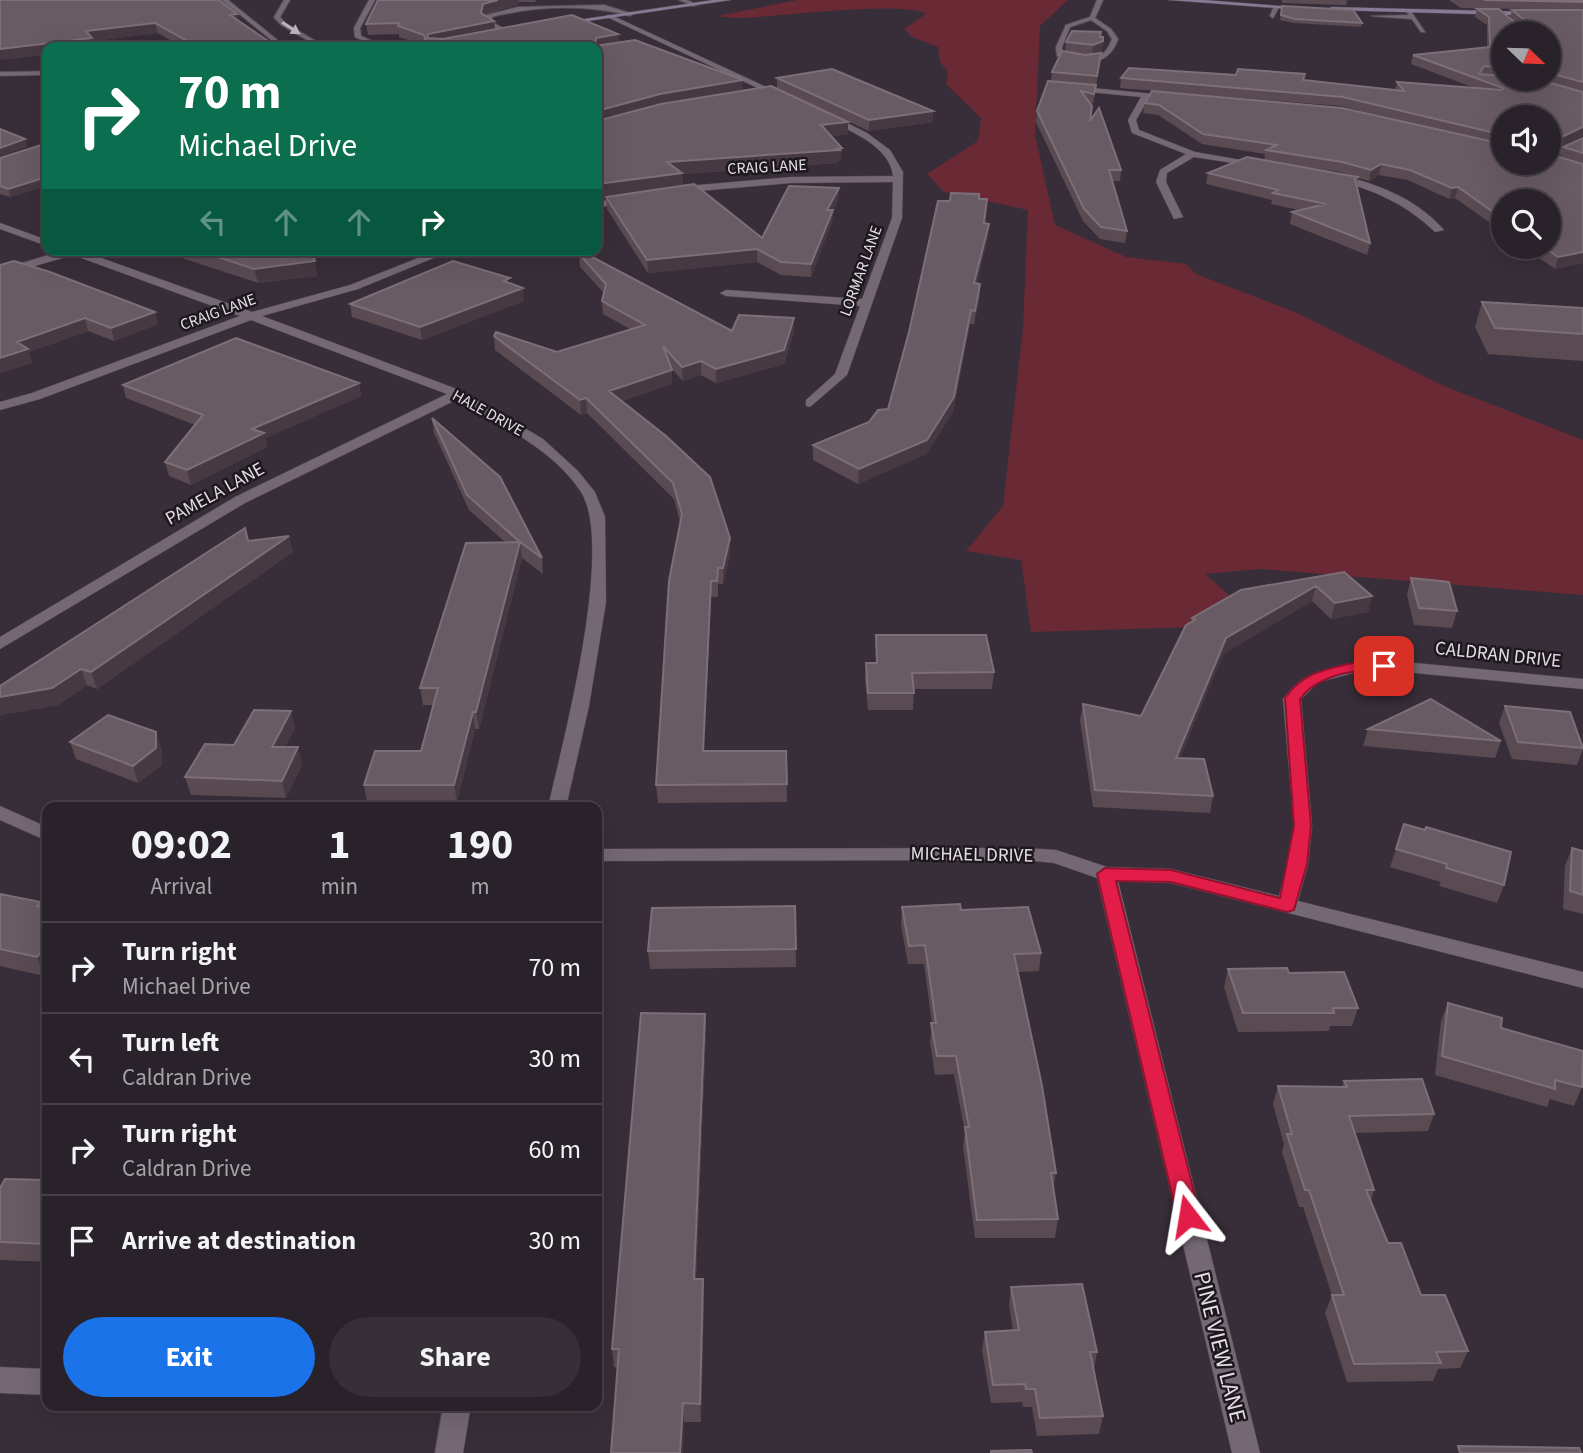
<!DOCTYPE html>
<style>
:root{--surface:#2a222b;--page:#362f37;--text:#f1f3f6;--muted:#a5a4a9;--line:#463f47;--accent:#1a73e8}
body{margin:0;font-family:"Source Sans 3",sans-serif;background:var(--page);color:var(--text);height:100vh;display:flex;flex-direction:column;font-size:26px;white-space:nowrap}
*{box-sizing:border-box;margin:0}
p{font-size:23px;color:var(--muted)}
.icon{flex:none;width:38px;height:38px;fill:none;stroke:currentColor;stroke-width:2;stroke-linecap:round;stroke-linejoin:round}
.map{position:relative;flex:1;overflow:hidden}
.panel{position:absolute;left:42px;top:802px;width:560px;height:609px;display:flex;flex-direction:column;background:var(--surface);border-radius:14px;box-shadow:0 7px 28px #0002,0 0 0 2px var(--line)}
.panel>*{flex:none}
.banner{position:absolute;left:42px;top:42px;width:560px;height:214px;border-radius:14px;box-shadow:0 7px 28px #0002,0 0 0 2px var(--line);background:#0b6e4f;color:#fff;overflow:hidden}
.needle{width:46px;rotate:113deg}
.fabs{position:absolute;left:1491px;top:21px;display:grid;gap:14px}
.fabs a{display:grid;place-items:center;width:70px;height:70px;border-radius:50%;background:var(--surface);box-shadow:0 7px 28px #0002,0 0 0 2px var(--line);font-size:35px}
.pin{position:absolute;display:grid;place-items:center;width:60px;height:60px;color:#fff;margin:-30px;border-radius:14px;box-shadow:0 4px 10px #0006}
.me{position:absolute;width:77px;margin:-38px;rotate:346deg;stroke-linejoin:round;filter:drop-shadow(0 0 5px #0008)}
.turn{display:flex;align-items:center;gap:24px;height:147px;padding:0 21px;font-size:32px}
.turn .icon{width:91px;height:91px;stroke-width:2.5}
.turn b{display:block;font-size:49px;line-height:60px}
.lanes{display:flex;align-items:center;height:66px;padding:0 21px;background:#0003;justify-content:center;gap:35px;direction:ltr}
.lanes .off{opacity:.35}
.eta{display:flex;justify-content:space-evenly;align-items:center;height:119px;text-align:center}
.eta b{font-size:42px;font-weight:700;line-height:49px}
.cta{display:flex;gap:14px;margin-top:auto;padding:14px 21px}
.cta a{flex:1;height:80px;border-radius:42px;background:var(--accent);color:#fff;font-size:28px;font-weight:700;line-height:80px;text-align:center}
.cta a+a{background:var(--page);color:var(--text)}
ul{padding:0;list-style:none}
li{display:flex;align-items:center;gap:21px;height:91px;padding:0 21px;border-top:2px solid var(--line)}
li div{flex:1}
li b{display:block;font-size:26px}
li em{font-style:normal}
.map>svg:first-child{display:block}
</style>
<div class="map">
<svg width="1583" height="1453" viewBox="0 0 1583 1453">
<rect width="100%" height="100%" fill="#382e39"/>
<path fill="#692a35" d="M798 0H1068L1040 26 1035 135 1055 225 1126 257 1186 264 1196 274 1297 313 1444 386 1583 440V595L1261 569 1205 574 1262 625 1031 632 1021 560 966 551 1003 506 1023 328 1028 210 944 192 927 174 978 141 981 118 946 84 948 72 940 62 938 47 912 37 904 29 926 14C904 0 776 17 739 18 732 18 724 17 717 16Z"/>
<g fill="none" stroke-linecap="round" stroke-linejoin="round">
<g stroke="#524a53" stroke-width="2">
<path id="service" d="M222 0H228L286 47H280Z
M284 0H290L280 17 285 23 326 47H319L281 25 274 17Z
M369 0H375L360 28 361 36 385 47H378L355 37 354 28Z
M679 0H687L698 5 693 6Z
M1097 0H1103L1095 18 1111 29 1118 39C1107 70 1083 62 1057 56L1056 47 1066 25 1090 17ZM1091 20 1107 31 1112 39C1103 65 1085 58 1062 54V47L1070 27Z
M604 5 633 14 630 16C586 4 535 6 492 17L491 21 509 32 507 35 485 22 487 15 518 7Z
M1274 6 1279 7 1273 18 1270 16Z
M1410 10 1425 32H1421L1412 19 1371 16 1409 15 1407 12Z"/>
</g>
<g stroke="#524a53" stroke-width="1">
<path id="minor" d="M607 15H611L788 97 781 99 607 17Z
M47 71V75L0 76V72Z
M1071 86 1175 96 1172 100 1149 98 1136 120 1139 130 1195 152 1264 164 1259 167 1194 157 1167 173 1166 182 1183 217 1174 219 1156 182 1160 170 1186 154 1132 133 1128 120 1141 97 1068 90Z
M829 114 867 133 890 150 903 172 902 218 847 375 810 407 806 406V400L835 374 860 306 726 296 720 293 726 290 862 299 892 218 893 182 791 183 676 193 671 190 676 187 791 177 893 176C890 146 850 131 826 119Z
M1583 138V144L1549 159V153Z
M1335 174C1376 183 1416 198 1444 230L1435 232C1405 203 1372 189 1332 179L1330 177Z
M628 196 633 199 631 201 597 208V202Z
M0 223 47 240V246L0 229Z
M64 250H79L252 312 350 285 438 250H453L358 289 262 316 462 391 543 439 578 471 595 492 605 517 606 602 589 706 566 807H548C563 742 615 546 581 492 553 449 500 425 458 399L245 503 0 649V637L235 497 447 394 251 320 40 399 0 410V402L32 393 240 316 73 255 0 276V270Z
M1357 662 1415 663 1583 679V689L1415 673 1357 672 1319 682 1301 699 1312 826 1308 864 1298 901 1583 972V988L1171 883 1118 881 1260 1453H1232L1097 878 1054 863 1025 860 597 861V849L1025 848 1056 850 1107 867 1171 869 1279 896 1288 864 1294 826 1283 699C1304 670 1325 670 1357 662Z
M0 806 47 827V841L0 820Z
M0 1367 47 1369V1395L0 1393Z
M443 1405H471L463 1453H435Z"/>
</g>
<g stroke="#524a53" stroke-width="1">
<path id="secondary" d="M713 0H731L561 25 557 23Z
M1168 0H1204L1306 8 1303 10Z
M1331 7 1583 13V17L1329 10Z
M47 143V149L0 165V159Z"/>
</g>
<use href="#service" fill="#746874" fill-rule="evenodd"/>
<use href="#minor" fill="#746874" fill-rule="evenodd"/>
<use href="#secondary" fill="#887996" fill-rule="evenodd"/>
</g>
<path fill="#5a4b53" fill-rule="evenodd" d="M0 0 238 21 277 47H182L158 33 93 41Z
M378 0H536L535 2H519V4L484 15 494 21 495 29 618 34 619 43 743 80V91L848 134 831 136 841 161H838V163L682 174 683 186 762 238 839 188 838 200 833 211 832 222 811 277 781 275 757 262 648 273 607 209 606 197 654 190 599 197 597 194V47H425V46L399 37V34L368 35 366 24Z
M1282 0H1346L1347 1 1346 5 1282 3Z
M1449 0H1583V10L1461 8Z
M1282 6 1362 23 1361 27 1294 23 1280 20Z
M1477 9 1510 18 1512 10H1583V136L1551 151V155L1560 157 1563 147 1583 138V263L1555 269 1524 247H1549L1503 201V232L1455 198 1449 199 1408 180 1379 175 1369 181 1358 178 1357 185 1370 243 1367 255 1290 224 1292 212 1299 210 1271 204 1272 200 1206 184 1208 173 1264 160 1265 154 1202 144 1158 115 1143 113 1145 103 1404 122 1341 106 1120 88 1121 78 1236 75 1304 80 1395 90 1397 82 1475 88 1411 64 1413 55 1487 47V25L1475 17ZM1503 33H1549V79H1503ZM1503 117 1549 163H1503ZM1272 162 1340 172 1354 176Z
M1101 32V37H1103L1102 51 1095 54 1100 62 1093 104 1091 103V120L1121 170 1120 181H1113L1127 231 1125 243 1100 239 1083 221 1036 122 1037 111 1051 81 1052 72 1065 51 1066 42Z
M777 78 933 111V122L869 131 777 88Z
M0 158 11 197 0 194Z
M979 199 988 236 977 283 980 297 974 324H970L953 412 926 454 858 484 813 460V445L869 422 888 409 950 201Z
M157 250H311L317 276 258 283Z
M332 250H362L349 256Z
M579 254 732 331H794L784 364 716 383 701 375 683 381 670 367 672 384 622 401 730 554 723 584H718V597H711L704 751H786L787 802 658 803 656 785 680 522 674 499 587 413 581 415 495 350 494 336 557 352 630 329 603 314 602 301 604 293 580 267Z
M0 265 155 312 158 324 114 341 88 331 29 352 32 363 0 373Z
M511 284 524 301 422 340 352 317 350 304Z
M1482 302 1583 308V361L1488 354 1475 327Z
M359 383 361 396 265 438 267 447 191 485 169 476 165 462 195 425 126 398 123 385Z
M432 418 542 558 543 574 522 558 479 729H475L457 802H367L364 785 421 751 433 705H423L420 688 505 542 469 510 434 433Z
M248 541 293 552 97 689 87 685 58 705 0 715V686Z
M1344 572 1372 596 1368 612 1331 619 1312 601 1223 654 1180 758 1213 796 1210 813 1093 807 1080 720 1083 704 1141 716 1191 622 1192 618Z
M1411 578 1457 611 1452 628 1414 625 1407 595Z
M876 635 994 672 992 689H914L913 710H868L865 680 866 663H876Z
M1505 706 1583 746V749L1577 765 1512 759 1499 723Z
M295 728 285 747H298L302 765 286 798 191 795 185 777 234 745Z
M1368 729 1501 741 1495 758 1363 746Z
M70 742 162 750V765L138 783 76 759Z
M1425 830 1504 885 1497 903 1439 886 1441 882 1390 867 1396 849Z
M1572 848 1583 851V914L1563 909 1565 866Z
M0 894 41 902 43 908H47V972L44 976 0 966Z
M795 906 796 967 650 969 648 951Z
M902 907 961 910 1041 953 1039 971 1018 972 1056 1173 1053 1189 1058 1219 1055 1238H975L963 1146 965 1133 954 1074 935 1075 930 1042 932 1023 924 964H908L901 925Z
M1228 969 1358 1008 1352 1026H1330L1329 1031 1238 1032 1224 987Z
M1448 1003 1501 1028 1582 1087 1574 1106 1550 1099 1547 1107 1435 1075 1441 1021Z
M705 1014 706 1032 696 1279H703L704 1297 701 1422H684L618 1368 614 1367 612 1349Z
M1344 1081 1434 1114 1428 1131 1355 1133 1374 1190 1371 1201 1388 1243 1421 1295 1468 1351 1460 1368 1438 1369 1433 1381 1347 1382 1325 1313 1332 1295 1303 1207H1299L1282 1152 1284 1144 1273 1104 1278 1086 1342 1087Z
M47 1180V1262L0 1260V1188Z
M1011 1287 1097 1352 1094 1369 1103 1416 1099 1434 1037 1436 1032 1407H1023L1022 1402 991 1403 982 1350 985 1332 1013 1330 1009 1305Z"/>
<path fill="#463942" d="M498 0H519V4L484 14 481 13 483 4Z
M237 14 239 24 230 15Z
M494 21 495 31 429 44 427 38 428 34Z
M155 23 158 33 93 41 95 47H47V55L0 60V49L86 31Z
M1101 32 1100 43 1103 41 1102 51 1092 55 1093 45Z
M618 34 619 44 595 47 596 38Z
M743 80V92L597 123V111L660 94Z
M933 111V122L869 131V120Z
M848 122V134L821 138V125Z
M1583 127V136L1549 152V143Z
M25 139 28 147 0 156V148Z
M842 148 841 161H838V163L682 174 683 186 599 197 598 184 667 162Z
M1381 164 1379 175 1369 181 1371 170Z
M47 177V186L11 197 8 189Z
M1458 187 1455 198 1449 199 1452 188Z
M839 188 838 200 833 211 832 222 811 277V264L827 210Z
M989 224 988 236 974 296V283Z
M757 249V262L648 273 647 260Z
M348 250H362L349 256Z
M1583 252V263L1555 269 1558 257Z
M315 261 317 276 258 283 254 269Z
M980 284V297L974 324 975 311Z
M523 288 524 301 422 340 420 327Z
M971 310 970 324 953 412 926 454 858 484 859 469Z
M155 312 158 324 114 341 111 328Z
M85 318 88 331 29 352 32 363 0 373V358L17 342Z
M794 318V331L784 364 716 383V369Z
M701 361V375L683 381 682 367Z
M672 370V384L610 405 609 391Z
M359 383 361 396 265 438 267 447 191 485 187 470 252 429Z
M586 398 587 413 581 415 580 400Z
M289 536 293 552 97 689 91 672Z
M730 538V554L723 584V568Z
M520 542 522 558 479 729 476 712Z
M711 581V597L703 768V751Z
M1316 586 1312 601 1223 654 1173 775 1176 758 1226 638Z
M1372 596 1368 612 1331 619 1335 603Z
M81 669 87 685 58 705 0 715V697Z
M291 711 295 728 277 764 272 747Z
M473 712 475 729 457 802 454 785Z
M156 732 162 750V765L138 783 133 766Z
M298 747 302 765 286 798 282 781Z
M47 946V972L44 976 37 957Z
M705 1014 706 1032 695 1297 694 1279Z
M703 1279 704 1297 701 1422 700 1404Z
M683 1403 684 1422 683 1453H680Z"/>
<path fill="#695b63" stroke="#7c6f77" stroke-width="2" d="M0 0H219L237 14 230 15 277 47H198L155 23 86 31 92 38 0 49Z
M378 0H498L483 4 481 13 494 21 428 34 427 38 443 39 572 15 618 34 596 38 595 46 635 40 743 80 660 94 597 111V47H427L424 35 398 26 399 23 366 24Z
M1484 0H1583V2Z
M1282 6 1353 10 1362 23 1295 19 1281 15Z
M1477 9H1499L1520 27 1529 24 1512 10H1583V82L1549 73V33H1503V68L1484 66 1479 74 1503 76V79H1536L1583 92V127L1549 143 1551 155 1583 164V252L1558 257 1544 247H1549V201H1503V219L1458 187 1452 188 1410 170 1381 164 1371 170 1342 162 1266 150 1277 145 1203 134 1159 105 1145 103 1152 91 1342 108 1503 144V163H1549V117H1503V135L1343 97 1121 78 1129 68 1236 75 1238 69 1305 74 1303 80 1404 91 1397 82 1502 90 1503 88 1413 55 1490 47 1489 17Z
M1072 31 1101 32 1100 37H1103V41L1093 45 1066 42Z
M1062 51 1085 55 1101 53 1097 76 1052 72Z
M832 69 933 111 869 120 777 78Z
M1048 81 1096 85 1094 94 1081 91 1092 106 1090 121 1099 108 1121 170H1109L1127 231 1101 227 1084 209 1037 111Z
M771 86 848 122 821 125 842 148 837 149 839 150 667 162 682 173 598 184 597 182V121L661 104Z
M0 129 25 139 0 148Z
M1583 138V153L1563 147Z
M41 145 47 148V177L8 189 0 186V158Z
M1247 157 1358 177 1355 179 1370 243 1292 212 1326 204 1273 193 1278 190 1208 173Z
M694 184 762 238 789 186 839 188 827 210H833L811 264 781 262 757 249 647 260 606 197Z
M951 193 979 194V199H987L984 223 989 224 974 283 980 284 975 311 971 310 954 397 927 440 859 469 813 445 869 422 878 410 888 409 909 332 938 201H950Z
M197 250H311L315 261 254 269Z
M581 251 732 331 739 315 794 318 784 350 716 369 701 361 682 367 663 346 672 370 609 391 666 436 710 477 730 538 723 568H718L717 581H711L703 751H786L787 784 656 785 669 581 682 514 673 483 586 398 580 400 494 336 496 332 557 352 645 325 602 301 606 284 579 254Z
M14 261 50 272 155 312 111 328 85 318 17 342 28 349 0 358V265Z
M453 261 510 278 504 281 523 288 420 327 350 304Z
M1482 302 1583 308V334L1495 328Z
M236 338 359 383 252 429 264 433 187 470 165 462 203 415 123 385Z
M432 418 500 477 542 558 520 542 476 712H473L454 785H364L375 751H421L438 688H420L466 543 520 542 467 495Z
M245 528 248 541 289 536 91 672 81 669 52 688 0 697V686Z
M1344 572 1372 596 1335 603 1316 586 1226 638 1176 758 1204 759 1213 796 1095 790 1083 704 1141 716 1186 625 1195 620 1192 618 1241 590Z
M1411 578 1449 582 1457 611 1419 608Z
M876 635H986L994 672 912 673 914 693H868L866 663H877Z
M1431 699 1501 741 1368 729Z
M1505 706 1570 712 1583 748 1518 742Z
M254 710 291 711 272 747H298L282 781 185 777 205 744 234 745Z
M108 715 156 732V748L133 766 70 742Z
M1404 824 1425 830 1426 827 1511 852 1504 885 1446 868 1447 864 1396 849Z
M1572 848 1583 851V895L1570 891Z
M0 894 41 902 37 906 47 908V946L37 957 0 949Z
M960 904 961 910 1028 907 1041 953 1014 954 1042 1086 1056 1173H1051L1058 1219 977 1220 965 1127H969L956 1056H937L931 1023H936L925 945 909 946 902 907Z
M795 906 796 949 648 951 652 908Z
M1287 968 1289 973 1344 972 1358 1008H1333L1334 1013H1243L1228 969Z
M1448 1003 1502 1018 1501 1028 1583 1051 1582 1087 1555 1080V1089L1442 1056Z
M641 1013 705 1014 694 1279H703L700 1404 683 1403 680 1453H611L619 1349H612Z
M1422 1079 1434 1114 1349 1116 1374 1190H1366L1388 1243H1401L1421 1295H1445L1468 1351 1436 1352 1441 1363 1354 1364 1332 1295H1344L1309 1190H1305L1287 1134H1292L1278 1086 1347 1087 1344 1081Z
M5 1179 47 1180V1244L0 1242V1188Z
M1082 1284 1097 1352H1090L1103 1416 1040 1418 1035 1389H1026L1025 1384 993 1385 985 1332 1019 1330 1011 1287Z
M1458 1446 1579 1448 1581 1453H1460Z
M1031 1450 1032 1453H991V1451Z"/>
<defs><path id="oneway-solid" d="M-6-.8H1V-3.2L6.5 0L1 3.2V.8H-6Z" transform="scale(1.75)"/></defs>
<use fill="#bdb4bd" href="#oneway-solid" transform="translate(291 28) rotate(33)"/>
<path fill="#e11d48" stroke="#92132f" stroke-width="2" d="M1357 662H1384L1391 666C1383 674 1370 670 1359 671 1338 673 1313 681 1300 699L1311 826 1307 864 1294 910 1287 912 1171 882 1116 881 1200 1216 1196 1223 1188 1226 1180 1223 1177 1216 1097 874 1105 868 1171 870 1280 898 1294 826 1285 698C1304 671 1326 670 1357 662Z"/>
<g text-anchor="middle" dominant-baseline="central" stroke-width="5" stroke-linejoin="round" paint-order="stroke">
<g font-size="16" fill="#e4dde5" stroke="#1d181d">
<text transform="translate(767 167) rotate(-3)">CRAIG LANE</text>
<text transform="translate(861 271) rotate(-70)">LORMAR LANE</text>
<text transform="translate(218 312) rotate(-20)">CRAIG LANE</text>
<text transform="translate(488 413) rotate(29)">HALE DRIVE</text>
</g>
<g font-size="19" fill="#e4dde5" stroke="#1d181d">
<text transform="translate(215 494) rotate(-29)">PAMELA LANE</text>
<text transform="translate(1498 655) rotate(6)">CALDRAN DRIVE</text>
<text transform="translate(972 855) rotate(1)">MICHAEL DRIVE</text>
</g>
<g font-size="23" fill="#e4dde5" stroke="#1d181d">
<text transform="translate(1220 1347) rotate(76)">PINE VIEW LANE</text>
</g>
</g>
</svg>
<div class="fabs">
<a><svg class="needle" viewBox="-14 -14 28 28"><path d="M0-13l5 13h-10z" fill="#e53935"/><path d="M0 13l5-13h-10z" fill="#a5a4a9"/></svg></a>
<a><svg class="icon" aria-label="sound" viewBox="0 0 24 24"><path d="M4 9h4l5-4v14l-5-4H4zM17 9q2 3 0 6"/></svg></a>
<a><svg class="icon" aria-label="search" viewBox="0 0 24 24"><circle cx="10" cy="10" r="6"/><path d="M15 15l6 6"/></svg></a>
</div>
<div class="pin" style="left:1384px;top:666px;background:#d93025"><svg class="icon" aria-label="arrive" viewBox="0 0 24 24"><path d="M6 21V4h12l-3 4 3 4H6"/></svg></div>
<svg class="me" style="left:1188px;top:1216px" viewBox="-20 -20 40 40"><path d="M0-17L14 15 0 8-14 15z" fill="#e11d48" stroke="#fff" stroke-width="4"/></svg>
<div class="banner">
<div class="turn"><svg class="icon" aria-label="right" viewBox="0 0 24 24"><path d="M7 20v-9h11M14 6l5 5-5 5"/></svg><div><b>70 m</b>Michael Drive</div></div>
<div class="lanes"><svg class="icon off" aria-label="left" viewBox="0 0 24 24"><path d="M17 20v-9H6M10 6l-5 5 5 5"/></svg><svg class="icon off" aria-label="ahead" viewBox="0 0 24 24"><path d="M12 20V5M6 11l6-6 6 6"/></svg><svg class="icon off" aria-label="ahead" viewBox="0 0 24 24"><path d="M12 20V5M6 11l6-6 6 6"/></svg><svg class="icon" aria-label="right" viewBox="0 0 24 24"><path d="M7 20v-9h11M14 6l5 5-5 5"/></svg></div>
</div>
<section class="panel">
<div class="eta">
<div><b>09:02</b><p>Arrival</p></div>
<div><b>1</b><p>min</p></div>
<div><b>190</b><p>m</p></div>
</div>
<ul>
<li><svg class="icon" aria-label="right" viewBox="0 0 24 24"><path d="M7 20v-9h11M14 6l5 5-5 5"/></svg><div><b>Turn right</b><p>Michael Drive</p></div><em>70 m</em></li>
<li><svg class="icon" aria-label="left" viewBox="0 0 24 24"><path d="M17 20v-9H6M10 6l-5 5 5 5"/></svg><div><b>Turn left</b><p>Caldran Drive</p></div><em>30 m</em></li>
<li><svg class="icon" aria-label="right" viewBox="0 0 24 24"><path d="M7 20v-9h11M14 6l5 5-5 5"/></svg><div><b>Turn right</b><p>Caldran Drive</p></div><em>60 m</em></li>
<li><svg class="icon" aria-label="arrive" viewBox="0 0 24 24"><path d="M6 21V4h12l-3 4 3 4H6"/></svg><div><b>Arrive at destination</b></div><em>30 m</em></li>
</ul>
<div class="cta"><a>Exit</a><a>Share</a></div>
</section>
</div>
